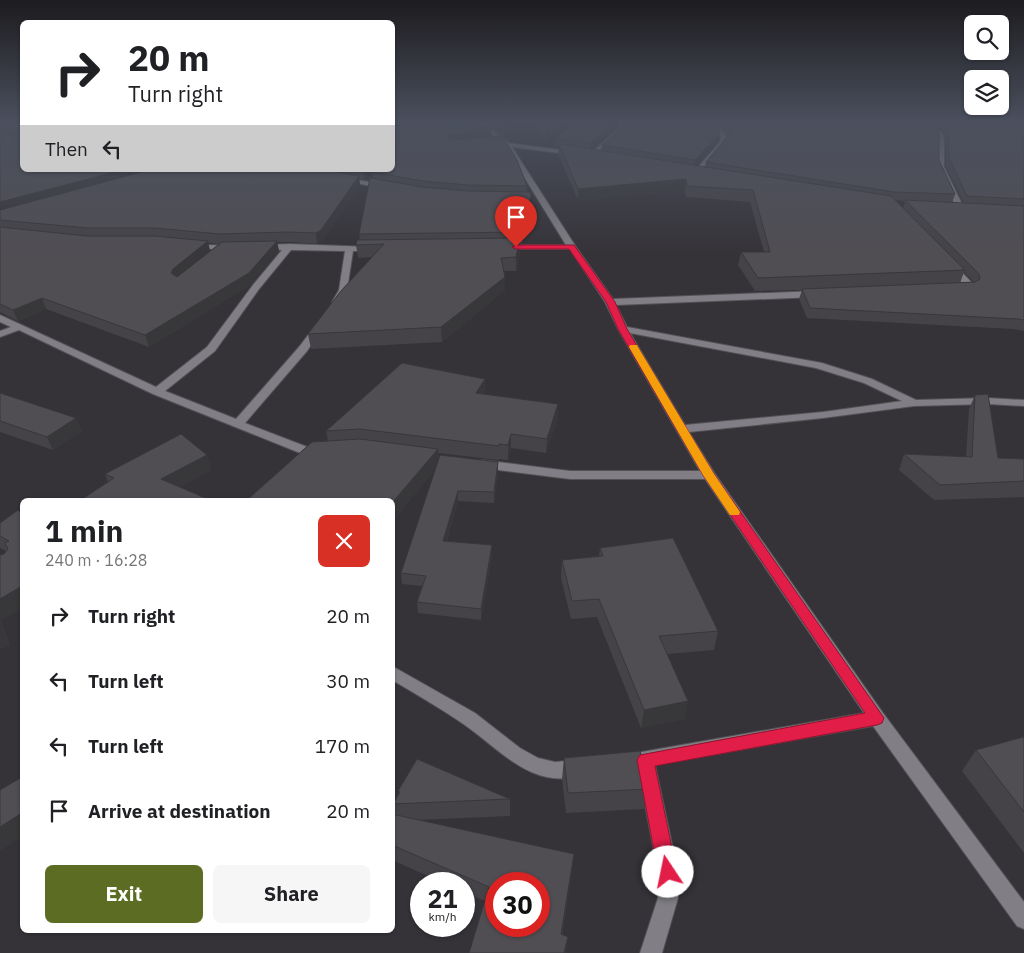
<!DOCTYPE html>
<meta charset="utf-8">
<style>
:root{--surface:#fff;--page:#f6f6f6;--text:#202124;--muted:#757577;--accent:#5c6c22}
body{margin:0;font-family:"IBM Plex Sans",sans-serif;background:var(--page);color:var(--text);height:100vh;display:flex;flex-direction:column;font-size:19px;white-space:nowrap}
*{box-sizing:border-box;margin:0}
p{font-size:16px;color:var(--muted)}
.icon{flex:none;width:28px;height:28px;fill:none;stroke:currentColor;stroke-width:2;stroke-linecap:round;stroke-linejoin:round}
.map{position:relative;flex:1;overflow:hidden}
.side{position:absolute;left:20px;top:498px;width:375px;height:435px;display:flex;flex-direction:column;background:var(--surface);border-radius:8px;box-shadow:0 1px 4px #0004}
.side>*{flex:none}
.top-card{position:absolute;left:20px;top:20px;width:375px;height:152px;border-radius:8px;box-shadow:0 1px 4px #0004;background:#fff;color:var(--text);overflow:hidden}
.fabs{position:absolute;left:964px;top:15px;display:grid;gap:10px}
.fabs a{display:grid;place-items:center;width:45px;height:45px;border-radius:8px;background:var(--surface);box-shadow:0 1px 4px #0004;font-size:25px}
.speed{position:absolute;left:410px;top:872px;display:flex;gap:10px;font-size:25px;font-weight:700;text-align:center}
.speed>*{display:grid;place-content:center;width:65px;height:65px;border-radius:50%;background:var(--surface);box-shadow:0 1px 4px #0004;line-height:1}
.speed small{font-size:12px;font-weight:400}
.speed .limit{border:8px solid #d22;background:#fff;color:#111}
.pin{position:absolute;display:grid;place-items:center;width:42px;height:42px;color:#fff;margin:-51px -21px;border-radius:50% 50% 50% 0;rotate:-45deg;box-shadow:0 0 5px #0007}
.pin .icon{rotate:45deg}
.me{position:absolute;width:55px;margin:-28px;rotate:349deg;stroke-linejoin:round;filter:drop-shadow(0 0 4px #0008)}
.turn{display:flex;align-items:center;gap:18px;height:105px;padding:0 25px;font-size:22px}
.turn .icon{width:65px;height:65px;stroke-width:2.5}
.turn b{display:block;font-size:35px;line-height:42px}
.then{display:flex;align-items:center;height:48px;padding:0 25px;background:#0003;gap:10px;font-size:19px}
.round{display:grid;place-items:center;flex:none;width:52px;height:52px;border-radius:8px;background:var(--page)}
.summary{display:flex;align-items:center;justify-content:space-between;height:85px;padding:0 25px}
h1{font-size:30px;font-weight:700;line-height:38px}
.action{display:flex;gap:10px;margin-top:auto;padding:10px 25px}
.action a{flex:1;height:58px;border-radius:8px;background:var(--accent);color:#fff;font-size:20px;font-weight:700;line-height:58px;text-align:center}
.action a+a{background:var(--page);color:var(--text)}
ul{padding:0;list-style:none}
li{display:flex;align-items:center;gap:15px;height:65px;padding:0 25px}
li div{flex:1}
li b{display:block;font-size:19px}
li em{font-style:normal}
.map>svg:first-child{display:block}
</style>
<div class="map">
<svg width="1024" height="953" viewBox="0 0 1024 953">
<rect width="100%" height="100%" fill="#353338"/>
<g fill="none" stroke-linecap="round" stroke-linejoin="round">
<g stroke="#535256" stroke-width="2">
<path id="minor" d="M476 121H482L509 143 576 152 577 153 574 155 512 147 576 247 613 299 817 291 822 294 817 297 616 305 627 327 822 363 872 379 916 400 988 398 1024 400V406L988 404 914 406 823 418 689 432 715 474 883 713 1024 902V929L1017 926 873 726 655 765 678 872V898L662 953H640L658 898V872L638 768 625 770 619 768 616 762 619 756 864 713 705 479H570L482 468 476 464 482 460 570 471H700L618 329 605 302 570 249H504L500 247 504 245H566L505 146ZM630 333 816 368 864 383 902 401 823 412 685 425Z
M619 121H625L624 130 593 157H589V155L619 128Z
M710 121H716L727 137 724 144 697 175H693V173L719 143 721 137Z
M927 121H933L944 136V167L964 208 963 210 956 208 938 167V136Z
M343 177 385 185 388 187 385 189 341 180V178Z
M189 244 232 246 236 248 232 250 192 248 188 246Z
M290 244 372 247 376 249 372 251H353L347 290 340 304 337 305 332 302 339 290 345 251 291 250 259 289 215 351 165 391 236 419 299 347 315 326H321L323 328 307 351 245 423 310 448H322L324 451 322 454 305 455 153 394 19 330 0 337V331L11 327 0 322V315L156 387 207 347 253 285 282 250 262 249 258 247 259 245Z
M947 263H953L974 285V289L959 290V286L964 285 947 267Z
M392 666 475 713 520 748 538 758 555 762 578 760 584 762 587 768 584 774C534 793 499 748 462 723 440 708 416 694 392 680Z"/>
</g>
<use href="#minor" fill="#817f85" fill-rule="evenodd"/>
</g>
<path fill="#454347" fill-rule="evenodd" d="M0 121H22V170H371L364 179 359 178 360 185 323 240 317 244 290 242H277L279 251 252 284 149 347 46 309 18 321 0 312ZM208 243 219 244 210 251Z
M392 121H480V127L492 136 527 186V192L531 206 522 244H520V251L516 271H504L505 290 442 342 311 349 308 334 372 257 358 258 356 245 360 240 359 234 373 178 372 172 392 170Z
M484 121H501L504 129V137Z
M534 121H571L552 137 549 130 546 142Z
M717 121H933L939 160 955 194 952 203H964L946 167V135L935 121H1024V331L1013 329 807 318 799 299 802 290 755 291 738 265 741 252H764L750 202 686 197 685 191 578 200 558 154 559 146H555L556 138 617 127 592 149 601 150 602 145 720 130 717 142 696 166 705 167 706 162 727 136ZM896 200 905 201 903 208ZM964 272 974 282 960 283Z
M486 392 484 394 558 418 546 453 511 448 508 460 499 459V460L438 453 439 460 498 462V472L494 503 458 501 447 541 492 545V555L481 620 418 613 417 602 423 586 402 584 401 573 436 468 392 522V500L328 441 326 431Z
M0 393 76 418 82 431 53 450 0 432Z
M975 395 998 458 1024 459V497L934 500 899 470 904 454 966 457 969 409Z
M207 455 211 470 180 487 210 500H84V498L108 482 105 474Z
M22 514V608L1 620 10 645 0 649V555L4 554 6 551 0 548V523Z
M600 548 718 631 714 650 667 654 688 701 684 719 641 728 597 617 571 619 561 578 562 560 599 556Z
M1024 737V853L962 771 976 750Z
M564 758 648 789 644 809 566 813 562 779Z
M398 791 510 799V816L418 820 572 870 562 935 567 953 485 901 464 892V884H446L392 860V814L395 815 393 804 399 795Z"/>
<path fill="#38373a" d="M562 121H571L552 137V129Z
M616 121H618L617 127 589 151 590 143Z
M549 122V130L546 142V135Z
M491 129 492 138 449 143 447 137 448 135Z
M720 130 717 142 694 168 695 160Z
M123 170H159L0 213V202Z
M363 170H371L364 179Z
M359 176 360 185 323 240 317 244 316 233Z
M686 179 685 191 578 200V189Z
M531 196V206L522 244V232Z
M520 238V251L516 271V257Z
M208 241 210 251 174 283 171 273 173 269Z
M277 241 279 251 252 284 149 347 145 335Z
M505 277V290L442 342 441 327Z
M42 298 46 309 18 321 13 310Z
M485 379 486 392 476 407V393Z
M558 404V418L546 453 547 439Z
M76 418 82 431 53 450 47 437Z
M511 434V448L508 460V445Z
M438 449 439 464 392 522V503Z
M207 455 211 470 166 495 161 479Z
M498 462V472L494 503V492Z
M458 491V501L444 552 443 541Z
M492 545V555L481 620V609Z
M22 586V608L1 620 10 645 0 649V599Z
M688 701 684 719 641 728 644 710Z
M22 813V837L0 851V827Z
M574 854 572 870 559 949 561 934Z
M568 937 567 952V953H564Z"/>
<path fill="#504e53" stroke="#38373a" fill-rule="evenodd" d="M0 121H22V170H123L0 202V134L19 137 21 136 20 130 0 127Z
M495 121H501L504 129Z
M538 121H562L552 129 549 122 546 135Z
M576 121H616L590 143 556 138Z
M626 121H714L720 130 719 134 695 160 602 145 626 124Z
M724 121H933L939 129V160L955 194 894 192 706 162 727 138 730 130Z
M943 121H1024V199L967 196 949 158 948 127Z
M488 127 491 129 448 135 447 137 452 140 499 136 504 139 517 160 527 186 468 185 423 181 372 172V170H392V129Z
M559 144 891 196 965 270 758 278 741 252H770L753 190 687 186 686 179 578 189Z
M149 170H326L359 176 321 230 316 233 288 232 220 234 154 228H88L0 220V210Z
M370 178 422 187 468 191 530 192 531 196 522 232 359 234Z
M905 200 1024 206V320L1018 319 810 308 802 289 975 282 980 279 979 274Z
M0 227 87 236H154L208 241 173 269 171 273 177 277 222 242 277 241 249 273 145 335 42 298 13 310 0 304Z
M520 238 516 257 501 258 505 277 441 327 308 334 340 292 384 244 356 245 357 240Z
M402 363 485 379 476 393 558 404 547 439 511 434 508 445 499 444V446L360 429 326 431Z
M0 393 76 418 47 437 0 421Z
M988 394 998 458 1024 459V481L940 485 904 454 972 457 975 395Z
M181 434 207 455 161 479 210 500H87L84 498 114 478 105 474Z
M360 439 438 449 392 503V500H247L312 442Z
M440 455 498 462 494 492 458 491 443 541 492 545 481 609 417 602 426 576 401 573Z
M18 510 22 514V586L0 599V555L4 554 8 549 5 543 9 541 0 536V523Z
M673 538 718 631 659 636 688 701 644 710 599 599 572 601 562 560 603 556 600 548Z
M1023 737H1024V812L976 750Z
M640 751 648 789 568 793 564 758Z
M417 759 510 799 393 804 400 792 398 791Z
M22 777V813L0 827V790Z
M392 814 574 854 561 934 568 937 564 953H469L489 887 392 845ZM496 884H539V926H496Z"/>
<linearGradient id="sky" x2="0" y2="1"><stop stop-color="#1d1c1f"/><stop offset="0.48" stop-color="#4b505e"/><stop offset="1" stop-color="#4b505e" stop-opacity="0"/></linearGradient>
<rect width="1024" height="254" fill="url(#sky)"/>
<path fill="#e11d48" stroke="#92132f" d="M574 245 615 302 627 329 714 474 884 718 882 723 877 725 655 766 677 872 674 878 668 881 661 878 658 872 637 760 640 755 865 713 703 475 618 329 606 302 569 249H516L512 247 516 245Z"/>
<path fill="#f59e0b" d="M630 345H637L638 347 714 474 740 512 739 515H730L703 475 629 347Z"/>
</svg>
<div class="fabs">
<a><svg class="icon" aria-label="search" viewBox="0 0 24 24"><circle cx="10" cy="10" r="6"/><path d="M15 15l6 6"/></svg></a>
<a><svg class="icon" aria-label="layers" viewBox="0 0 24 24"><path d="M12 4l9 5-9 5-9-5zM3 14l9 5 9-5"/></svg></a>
</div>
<div class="speed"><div>21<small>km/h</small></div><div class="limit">30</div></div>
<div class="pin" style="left:516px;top:247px;background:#d93025"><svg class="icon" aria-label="arrive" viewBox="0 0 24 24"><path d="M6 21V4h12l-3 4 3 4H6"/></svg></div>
<svg class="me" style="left:668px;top:872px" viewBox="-20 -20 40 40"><circle r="19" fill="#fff"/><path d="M0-13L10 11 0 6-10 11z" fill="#e11d48"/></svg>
<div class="top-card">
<div class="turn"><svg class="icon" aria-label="right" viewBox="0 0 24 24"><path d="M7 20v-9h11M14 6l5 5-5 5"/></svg><div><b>20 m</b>Turn right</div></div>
<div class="then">Then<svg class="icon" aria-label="left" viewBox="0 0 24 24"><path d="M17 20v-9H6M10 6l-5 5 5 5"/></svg></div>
</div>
<section class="side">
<div class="summary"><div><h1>1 min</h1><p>240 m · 16:28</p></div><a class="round" style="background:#d93025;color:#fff"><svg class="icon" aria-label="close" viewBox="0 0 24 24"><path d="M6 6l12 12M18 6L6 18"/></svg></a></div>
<ul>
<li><svg class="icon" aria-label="right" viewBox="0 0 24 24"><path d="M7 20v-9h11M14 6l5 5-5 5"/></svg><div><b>Turn right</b></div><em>20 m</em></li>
<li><svg class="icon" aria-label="left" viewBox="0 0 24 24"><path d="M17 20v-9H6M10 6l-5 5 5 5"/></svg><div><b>Turn left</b></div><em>30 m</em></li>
<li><svg class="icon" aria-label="left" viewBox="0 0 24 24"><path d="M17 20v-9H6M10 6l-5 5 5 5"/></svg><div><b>Turn left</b></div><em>170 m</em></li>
<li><svg class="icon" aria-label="arrive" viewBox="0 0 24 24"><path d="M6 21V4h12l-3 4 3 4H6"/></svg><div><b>Arrive at destination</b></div><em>20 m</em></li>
</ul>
<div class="action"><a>Exit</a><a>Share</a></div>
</section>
</div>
